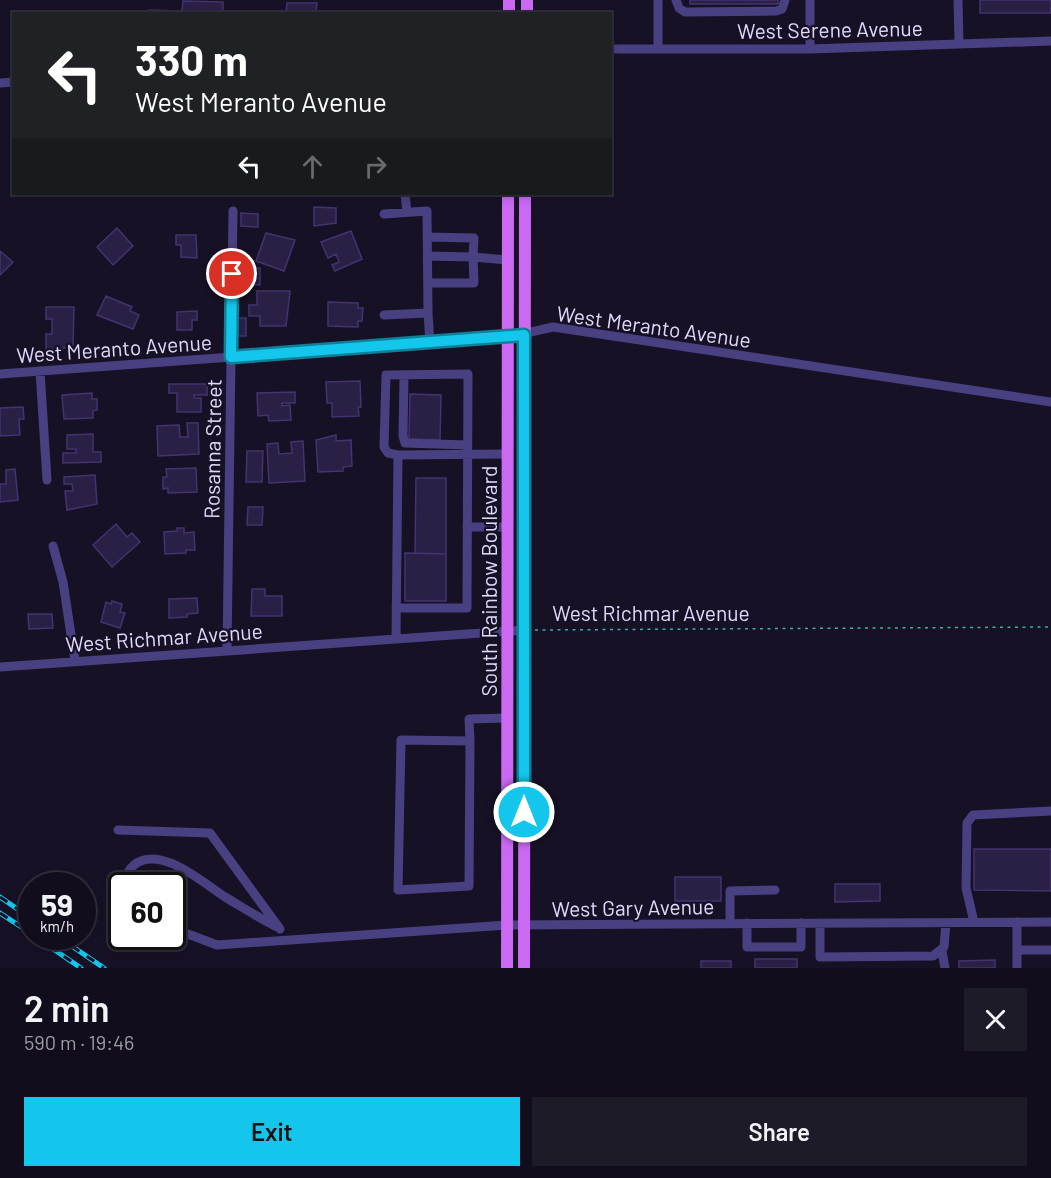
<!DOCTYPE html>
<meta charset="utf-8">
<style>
:root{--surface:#110d1c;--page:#1e1b29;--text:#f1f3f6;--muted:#9c9ca3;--line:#302d3b;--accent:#15c6ec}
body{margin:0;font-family:Barlow,sans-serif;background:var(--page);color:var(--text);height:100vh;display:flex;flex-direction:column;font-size:22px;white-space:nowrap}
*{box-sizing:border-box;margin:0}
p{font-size:20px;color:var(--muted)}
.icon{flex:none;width:33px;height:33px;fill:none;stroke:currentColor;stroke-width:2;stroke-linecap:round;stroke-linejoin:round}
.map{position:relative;height:968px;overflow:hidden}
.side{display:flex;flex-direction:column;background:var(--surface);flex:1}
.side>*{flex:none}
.hud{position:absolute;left:12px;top:12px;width:600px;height:183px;border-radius:0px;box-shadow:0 3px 9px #0003,0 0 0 2px var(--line);background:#202124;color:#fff;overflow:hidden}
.speed{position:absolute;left:18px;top:872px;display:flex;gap:12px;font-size:30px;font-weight:700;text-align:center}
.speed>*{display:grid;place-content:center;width:78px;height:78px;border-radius:50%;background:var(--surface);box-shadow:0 3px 9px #0003,0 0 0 2px var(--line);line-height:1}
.speed small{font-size:15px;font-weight:400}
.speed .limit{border:3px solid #111;border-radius:9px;background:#fff;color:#111}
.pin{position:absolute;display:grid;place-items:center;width:51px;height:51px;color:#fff;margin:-26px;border:3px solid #fff;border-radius:50%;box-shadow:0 2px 6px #0007}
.me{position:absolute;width:66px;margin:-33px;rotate:0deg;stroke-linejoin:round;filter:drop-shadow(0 0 4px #0008)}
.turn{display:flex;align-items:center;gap:21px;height:126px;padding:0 24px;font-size:27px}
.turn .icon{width:78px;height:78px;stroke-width:2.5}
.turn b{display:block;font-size:42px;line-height:51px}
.lanes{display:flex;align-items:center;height:57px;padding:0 24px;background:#0003;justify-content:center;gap:30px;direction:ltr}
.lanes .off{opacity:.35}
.round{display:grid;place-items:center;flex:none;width:63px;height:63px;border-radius:0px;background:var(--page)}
.head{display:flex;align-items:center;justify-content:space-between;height:102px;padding:0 24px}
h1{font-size:36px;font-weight:600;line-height:45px}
.button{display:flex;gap:12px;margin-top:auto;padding:12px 24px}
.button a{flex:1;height:69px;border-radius:0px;background:var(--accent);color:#111;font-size:24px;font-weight:600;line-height:69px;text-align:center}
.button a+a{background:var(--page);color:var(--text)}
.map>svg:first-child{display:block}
</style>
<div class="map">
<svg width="1051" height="968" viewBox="0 0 1051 968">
<rect width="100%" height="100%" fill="#171126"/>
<path fill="#2a1f45" stroke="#443370" stroke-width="1.5" d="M690 0H778V4H690Z
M980 0H1051V13H980Z
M183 1 223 2V14H149V10L182 11Z
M287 3H317L316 14H286Z
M314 207 336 208V223L314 226Z
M241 213 258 214V227L241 226Z
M117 228 133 246 113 265 97 247Z
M351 231 362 259 335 271 332 265 339 262 336 254 328 258 321 242Z
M266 233 295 240 284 271 256 261Z
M176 235H196L197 258 181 257V245H176Z
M0 251 13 262 0 275Z
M235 263H245V268H260V285L235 284Z
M257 291H290L286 326H260V316H249V305H257Z
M106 296 132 307 130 311 139 315 133 329 97 315Z
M328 302 358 303V308H363L362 321H358V327L328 326Z
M46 307H74L73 347 46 350V334H52V319H46Z
M197 311V320H192V330H177V312Z
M234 318H246V336H233Z
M360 381 361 407H358L359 416 332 417V403H327L326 382Z
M169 384H207V395H194V398H201V412H177V393H169Z
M295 392V403H282V406L290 405 291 420 269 421 268 415 258 416 257 393Z
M92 393V399H97V410L93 411V418L64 419 62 395Z
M410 394 441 395 440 440 409 439Z
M23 407 24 419H19L20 435 0 436V408Z
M187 423H198L199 454 158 456 157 426 179 425 180 437H188Z
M93 434V452H101V462L63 463V453H76V449H67V435Z
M336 435V441L351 440 352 466 343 467V471L318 472 316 440Z
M303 441 305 481 269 483 267 444 278 443 279 454 292 453 291 442Z
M247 451H263L262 482H246Z
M196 468 197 492 168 493V488L163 489V477H167L166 469Z
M15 469 18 500 0 502V484H6V470Z
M95 475 97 504 67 510 65 491H73L72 484H64V477Z
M416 478H446V554L415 553Z
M248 507H263L262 525H247Z
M116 524 127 537 132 533 140 542 112 567 93 545Z
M177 528H184V533L194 532 195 550H186V553L165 554 164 532 177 531Z
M405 553 446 554V601H405Z
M252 589H265V596H282V616H251Z
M197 598 198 613 187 614V617L169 618V599Z
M112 601 122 604 120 612 125 613 120 628 101 622 106 602 111 604Z
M28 614H52L53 628 29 629Z
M974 849H1051V891L974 890Z
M675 877H721V901H675Z
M835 884H880V901L835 902Z
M755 959H797V968H755Z
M995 960V968H959V961Z
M701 961H731V968H701Z"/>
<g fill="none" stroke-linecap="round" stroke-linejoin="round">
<path stroke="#3aadb0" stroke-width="1.5" stroke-dasharray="3 4.5" stroke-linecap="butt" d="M535 630 1051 627"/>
<path stroke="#484081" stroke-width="9" d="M676 0 679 8 685 12 776 11 782 9 785 0
M810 0V49
M958 0 959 43
M610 49H810L1051 41
M658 49V0
M0 83 14 82
M405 194 407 212
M384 214 427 211 428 313
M428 237 474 238 473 257 428 256
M428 283H474L473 257 508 260
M384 315 428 313 430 343
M40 371 47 480
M0 374 508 337 553 327 1051 402
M404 375 403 436 405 443 467 445
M467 527H507
M53 546 63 582 75 661
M396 608H467L468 374 386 375 384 447 388 453 398 455
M396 639 398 455 508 454
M227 650 233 211
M0 667 525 630
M470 741 469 886 398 890 401 740 470 741 469 719 507 718
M118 830 210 833 280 929
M125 885C125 877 128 870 134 865 160 844 203 883 225 897 242 907 259 918 277 927
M974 922 966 888 967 823 973 815 1051 811
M730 923V891L775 890
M747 923V947H801V923
M820 923V957L933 956 944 947 946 923
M172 928 217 945 507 925 1051 922
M1017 950H1051
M942 951 945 968
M1017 968V922"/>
<path stroke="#cb69f3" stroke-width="12" d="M509 0V14
M527 14V0
M507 968 508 194
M524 968 525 194"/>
<g stroke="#15c6ec" stroke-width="5">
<path id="rail" d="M0 897 32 919
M0 913 32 934
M34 936 81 968
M57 936 104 968"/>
</g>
<use href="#rail" stroke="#171126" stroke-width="3" stroke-dasharray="9" stroke-linecap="butt"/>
</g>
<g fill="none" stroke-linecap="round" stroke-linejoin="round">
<g stroke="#0e8199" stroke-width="15">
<path id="route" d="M232 274 231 357 524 335V812"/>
</g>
<use href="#route" stroke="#15c6ec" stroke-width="10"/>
</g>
<g text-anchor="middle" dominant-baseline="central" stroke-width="4.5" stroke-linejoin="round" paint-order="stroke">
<g font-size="21" fill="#e0d9fc" stroke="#171126">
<text transform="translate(830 29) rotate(-1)">West Serene Avenue</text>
<text transform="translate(654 326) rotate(8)">West Meranto Avenue</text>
<text transform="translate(114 348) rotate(-4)">West Meranto Avenue</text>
<text transform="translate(212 449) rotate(-89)">Rosanna Street</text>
<text transform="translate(488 581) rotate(-90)">South Rainbow Boulevard</text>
<text x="651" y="612">West Richmar Avenue</text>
<text transform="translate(164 637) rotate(-4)">West Richmar Avenue</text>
<text transform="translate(633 907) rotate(-1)">West Gary Avenue</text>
</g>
</g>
</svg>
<div class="speed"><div>59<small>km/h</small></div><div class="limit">60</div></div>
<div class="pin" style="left:232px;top:274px;background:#d93025"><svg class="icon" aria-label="arrive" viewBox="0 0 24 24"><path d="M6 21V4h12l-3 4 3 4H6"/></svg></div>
<svg class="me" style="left:524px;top:812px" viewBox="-20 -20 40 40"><circle r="17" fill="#15c6ec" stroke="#fff" stroke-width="3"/><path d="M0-11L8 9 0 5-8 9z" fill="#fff"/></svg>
<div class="hud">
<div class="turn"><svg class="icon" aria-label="left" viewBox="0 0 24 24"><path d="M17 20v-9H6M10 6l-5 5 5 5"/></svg><div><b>330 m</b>West Meranto Avenue</div></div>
<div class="lanes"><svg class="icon" aria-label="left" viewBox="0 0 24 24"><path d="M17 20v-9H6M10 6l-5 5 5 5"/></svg><svg class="icon off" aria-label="ahead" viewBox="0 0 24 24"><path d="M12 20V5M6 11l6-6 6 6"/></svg><svg class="icon off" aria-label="right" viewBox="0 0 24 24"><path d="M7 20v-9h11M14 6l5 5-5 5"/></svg></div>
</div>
</div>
<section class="side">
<div class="head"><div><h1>2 min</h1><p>590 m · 19:46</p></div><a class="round"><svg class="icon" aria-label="close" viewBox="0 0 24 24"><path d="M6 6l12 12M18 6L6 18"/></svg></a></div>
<div class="button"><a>Exit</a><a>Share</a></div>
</section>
